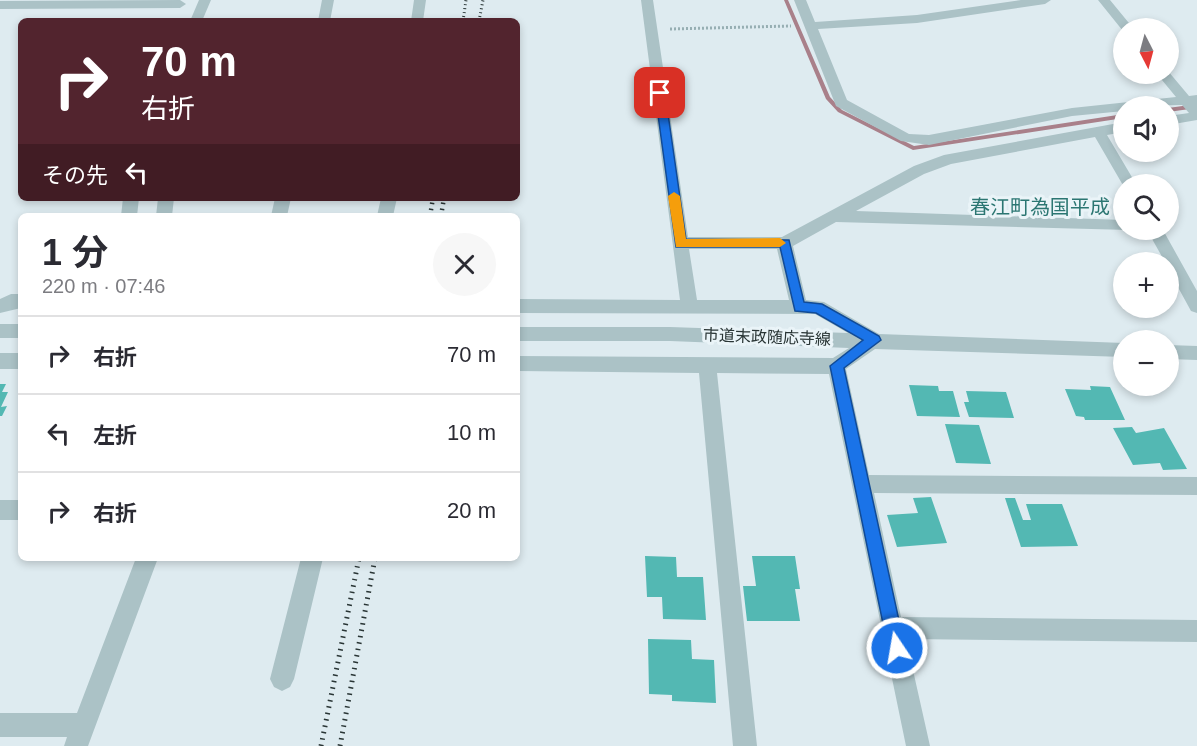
<!DOCTYPE html>
<html lang="ja">
<meta charset="utf-8">
<style>
:root{--surface:#fff;--page:#f7f7f7;--text:#2b2b33;--muted:#7c7c81;--line:#e1e1e2}
body{margin:0;font-family:Arial,"Noto Sans JP",sans-serif;background:var(--page);color:var(--text);height:100vh;display:flex;flex-direction:column;font-size:22px;white-space:nowrap}
*{box-sizing:border-box;margin:0}
p{font-size:20px;color:var(--muted)}
.icon{flex:none;width:33px;height:33px;fill:none;stroke:currentColor;stroke-width:2;stroke-linecap:round;stroke-linejoin:round}
.map{position:relative;flex:1;overflow:hidden}
.panel{position:absolute;left:18px;top:213px;width:502px;height:348px;display:flex;flex-direction:column;background:var(--surface);border-radius:9px;box-shadow:0 3px 9px #0003}
.panel>*{flex:none}
.top-card{position:absolute;left:18px;top:18px;width:502px;height:183px;border-radius:9px;box-shadow:0 3px 9px #0003;background:#52242e;color:#fff;overflow:hidden}
.needle{width:39px;rotate:174deg}
.controls{position:absolute;left:1113px;top:18px;display:grid;gap:12px}
.controls a{display:grid;place-items:center;width:66px;height:66px;border-radius:50%;background:var(--surface);box-shadow:0 3px 9px #0003;font-size:30px}
.pin{position:absolute;display:grid;place-items:center;width:51px;height:51px;color:#fff;margin:-26px;border-radius:12px;box-shadow:0 3px 9px #0006}
.me{position:absolute;width:66px;margin:-33px;rotate:348deg;stroke-linejoin:round;filter:drop-shadow(0 0 4px #0008)}
.turn{display:flex;align-items:center;gap:21px;height:126px;padding:0 24px;font-size:27px}
.turn .icon{width:78px;height:78px;stroke-width:2.5}
.turn b{display:block;font-size:42px;line-height:51px}
.then{display:flex;align-items:center;height:57px;padding:0 24px;background:#0003;gap:12px;font-size:22px}
.round{display:grid;place-items:center;flex:none;width:63px;height:63px;border-radius:32px;background:var(--page)}
.overview{display:flex;align-items:center;justify-content:space-between;height:102px;padding:0 24px}
h1{font-size:36px;font-weight:700;line-height:45px}
ul{padding:0;list-style:none}
li{display:flex;align-items:center;gap:18px;height:78px;padding:0 24px;border-top:2px solid var(--line)}
li div{flex:1}
li b{display:block;font-size:22px}
li em{font-style:normal}
.map>svg:first-child{display:block}
</style>
<div class="map">
<svg width="1197" height="746" viewBox="0 0 1197 746">
<rect width="100%" height="100%" fill="#deebf0"/>
<g fill="none" stroke-linecap="round" stroke-linejoin="round">
<path fill="#a9808a" fill-rule="evenodd" d="M784 0H788L830 97 842 110 914 146 1124 114V118L913 150 838 112 826 99Z
M1197 104V108L1168 112V108Z"/>
</g>
<path fill="#53b8b3" d="M0 384H6L2 392H8L1 407 7 406 2 416H0Z
M909 385 938 386 939 391H953L960 417 917 416Z
M1090 386 1110 387 1125 420H1085L1084 417 1076 416 1065 389 1091 390Z
M966 391 1006 392 1014 418 969 417 964 402H969Z
M945 424 979 425 991 464 956 463Z
M1132 427 1136 433 1164 428 1187 469 1163 470 1160 463 1133 465 1113 428Z
M931 497 947 543 897 547 887 515 918 513 913 498Z
M1005 498H1015L1023 520H1031L1026 504H1062L1078 546 1021 547Z
M645 556 676 557 677 577H703L706 620 663 619 662 597H647Z
M752 556H795L800 589H795L800 621H747L743 586H756Z
M648 639 691 640 692 659 714 660 716 703 672 701V695L649 694Z"/>
<g fill="none" stroke-linecap="round" stroke-linejoin="round">
<path stroke="#96aeb2" stroke-width="3" stroke-dasharray="2 2" stroke-linecap="butt" d="M670 29 791 26"/>
<path fill="#abc2c6" fill-rule="evenodd" d="M199 0H211L202 21H190Z
M322 0H334L330 21H318Z
M414 0H426L423 21H411Z
M641 0H653L688 237H782L914 166 944 155 1124 122V132L1107 135 1136 184H1124V187L1095 137 951 164 924 174 856 211 1124 220V230H1129L836 222 793 246 806 300 824 302 879 334 1124 343V357L875 349 846 369 869 475 1197 477V495L874 493 901 617 1197 620V642L906 639 930 746H906L829 374 717 373 757 746H733L699 373 518 371V356L833 358 849 348 670 341H518V327H670L848 333 815 314 518 313V299L680 300ZM689 249H777L789 300H697Z
M794 0H806L815 22 917 15 1021 0H1051L1045 4 917 23 818 29 847 100 909 134 929 135 1072 108 1176 97 1157 74H1168V71L1189 96 1197 95V120L1168 125V116L1189 113 1182 105 1124 106V111L1072 116 929 145 901 141 836 106Z
M1098 0H1110L1133 28 1123 31Z
M0 1 180 0 186 4 180 8 0 9Z
M123 198H139L137 216H121Z
M158 198H174L172 216H156Z
M275 198H291L287 216H271Z
M381 198H397L393 216H377Z
M1147 230H1163L1197 291V313L1191 311 1168 269V262H1165Z
M11 294H21V308L0 313V299Z
M0 324H21V338H0Z
M1168 345 1197 346V360L1168 359Z
M0 353H21V369H0Z
M0 500H21V520H0Z
M136 558H158L88 746H64L67 737H0V713H77Z
M301 558H323L294 679 290 687 282 691 274 687 270 679Z"/>
<path stroke="#293535" stroke-width="3" stroke-dasharray="1 3" stroke-linecap="butt" d="M463 21 466 0
M479 21 483 0"/>
<path stroke="#293535" stroke-width="4.5" stroke-dasharray="1.5 4.5" stroke-linecap="butt" d="M430 216 433 198
M441 216 444 198"/>
<path stroke="#293535" stroke-width="5" stroke-dasharray="1.5 5" stroke-linecap="butt" d="M321 746 359 558
M340 746 375 558"/>
</g>
<path fill="#1a73e8" stroke="#114b97" stroke-width="1.5" d="M660 90 665 93 686 239 789 240 804 302 822 304 879 336 881 340 844 368 905 648 903 654 897 656 891 654 888 648 830 366 863 340 816 313 795 311 780 247H676L655 93Z"/>
<path fill="#f59e0b" d="M674 192 680 196 686 239 780 238 786 243 780 247H676L668 196Z"/>
<g text-anchor="middle" dominant-baseline="central" stroke-width="6" stroke-linejoin="round" paint-order="stroke">
<g font-size="16" fill="#293535" stroke="#eaf4f8">
<text transform="translate(767 337) rotate(2)">市道末政随応寺線</text>
</g>
<g font-size="20" fill="#2b7672" stroke="#eaf4f8">
<text x="1040" y="207">春江町為国平成</text>
</g>
</g>
</svg>
<div class="controls">
<a><svg class="needle" viewBox="-14 -14 28 28"><path d="M0-13l5 13h-10z" fill="#e53935"/><path d="M0 13l5-13h-10z" fill="#7c7c81"/></svg></a>
<a><svg class="icon" aria-label="sound" viewBox="0 0 24 24"><path d="M4 9h4l5-4v14l-5-4H4zM17 9q2 3 0 6"/></svg></a>
<a><svg class="icon" aria-label="search" viewBox="0 0 24 24"><circle cx="10" cy="10" r="6"/><path d="M15 15l6 6"/></svg></a>
<a>+</a>
<a>−</a>
</div>
<div class="pin" style="left:660px;top:93px;background:#d93025"><svg class="icon" aria-label="arrive" viewBox="0 0 24 24"><path d="M6 21V4h12l-3 4 3 4H6"/></svg></div>
<svg class="me" style="left:897px;top:648px" viewBox="-20 -20 40 40"><circle r="17" fill="#1a73e8" stroke="#fff" stroke-width="3"/><path d="M0-11L8 9 0 5-8 9z" fill="#fff"/></svg>
<div class="top-card">
<div class="turn"><svg class="icon" aria-label="right" viewBox="0 0 24 24"><path d="M7 20v-9h11M14 6l5 5-5 5"/></svg><div><b>70 m</b>右折</div></div>
<div class="then">その先<svg class="icon" aria-label="left" viewBox="0 0 24 24"><path d="M17 20v-9H6M10 6l-5 5 5 5"/></svg></div>
</div>
<section class="panel">
<div class="overview"><div><h1>1 分</h1><p>220 m · 07:46</p></div><a class="round"><svg class="icon" aria-label="close" viewBox="0 0 24 24"><path d="M6 6l12 12M18 6L6 18"/></svg></a></div>
<ul>
<li><svg class="icon" aria-label="right" viewBox="0 0 24 24"><path d="M7 20v-9h11M14 6l5 5-5 5"/></svg><div><b>右折</b></div><em>70 m</em></li>
<li><svg class="icon" aria-label="left" viewBox="0 0 24 24"><path d="M17 20v-9H6M10 6l-5 5 5 5"/></svg><div><b>左折</b></div><em>10 m</em></li>
<li><svg class="icon" aria-label="right" viewBox="0 0 24 24"><path d="M7 20v-9h11M14 6l5 5-5 5"/></svg><div><b>右折</b></div><em>20 m</em></li>
</ul>
</section>
</div>
